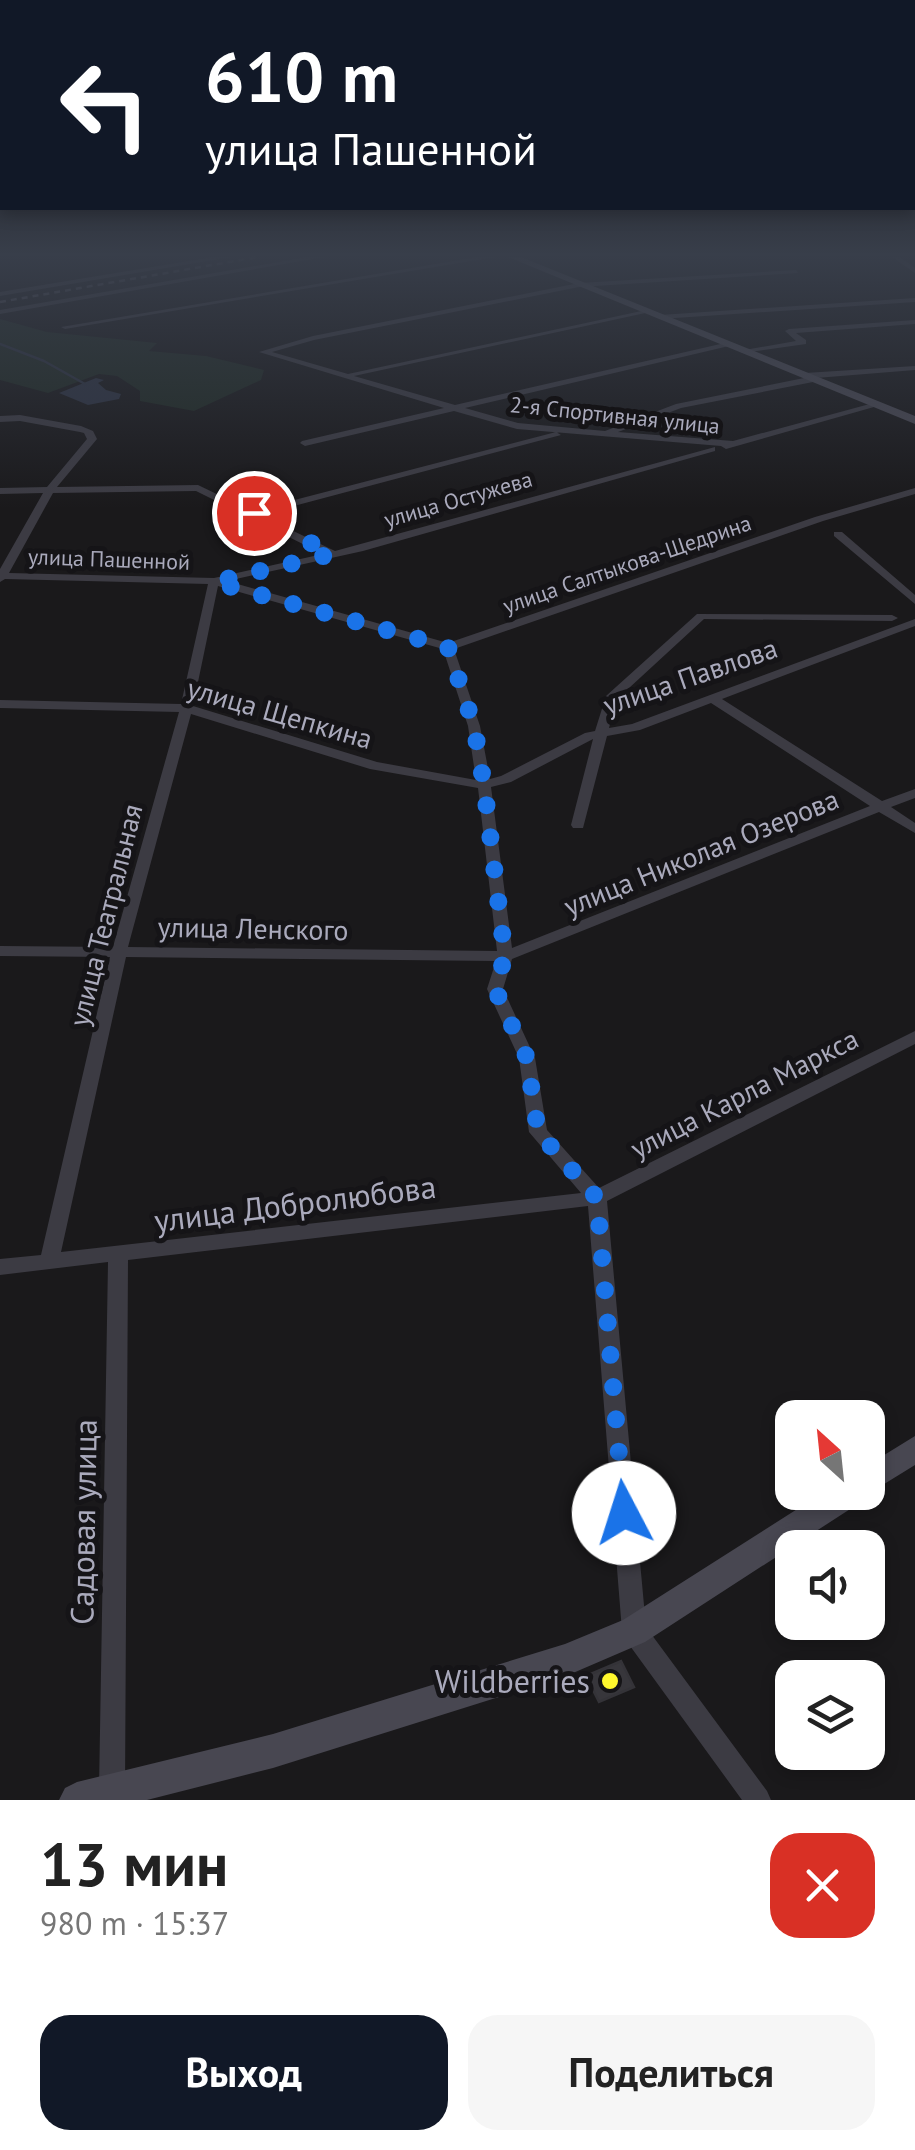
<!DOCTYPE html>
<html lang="ru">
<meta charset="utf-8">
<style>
:root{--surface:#fff;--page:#f6f6f6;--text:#222;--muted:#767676;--accent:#111827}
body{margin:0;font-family:"PT Sans",sans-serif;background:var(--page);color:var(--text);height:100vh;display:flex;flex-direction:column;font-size:38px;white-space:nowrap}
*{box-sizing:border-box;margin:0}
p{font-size:32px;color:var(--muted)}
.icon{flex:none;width:55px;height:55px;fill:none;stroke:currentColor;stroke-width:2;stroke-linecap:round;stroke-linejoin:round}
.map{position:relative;height:1800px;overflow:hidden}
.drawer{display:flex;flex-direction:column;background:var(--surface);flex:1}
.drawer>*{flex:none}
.banner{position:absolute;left:0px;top:0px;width:915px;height:210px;box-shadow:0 5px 15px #0003;background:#111827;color:#fff;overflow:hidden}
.needle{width:65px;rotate:333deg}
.fabs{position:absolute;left:775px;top:1400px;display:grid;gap:20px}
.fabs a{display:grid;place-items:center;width:110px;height:110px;border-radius:20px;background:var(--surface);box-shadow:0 5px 15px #0003;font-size:50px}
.pin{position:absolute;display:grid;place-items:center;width:85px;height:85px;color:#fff;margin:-42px;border:5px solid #fff;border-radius:50%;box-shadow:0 2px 10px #0007}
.me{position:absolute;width:110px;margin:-55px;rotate:355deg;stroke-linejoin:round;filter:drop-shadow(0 0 8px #0008)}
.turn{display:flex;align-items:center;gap:35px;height:210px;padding:0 40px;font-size:45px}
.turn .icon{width:130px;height:130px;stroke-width:2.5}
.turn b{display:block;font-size:70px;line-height:85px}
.round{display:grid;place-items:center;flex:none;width:105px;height:105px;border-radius:30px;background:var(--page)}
.headline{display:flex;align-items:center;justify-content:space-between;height:170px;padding:0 40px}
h1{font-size:60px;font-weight:600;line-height:75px}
.action{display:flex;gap:20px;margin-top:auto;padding:20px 40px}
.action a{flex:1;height:115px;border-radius:30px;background:var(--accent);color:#fff;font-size:40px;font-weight:600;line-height:115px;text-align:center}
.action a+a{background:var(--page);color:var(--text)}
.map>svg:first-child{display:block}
</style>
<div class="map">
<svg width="915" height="1800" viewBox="0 0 915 1800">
<rect width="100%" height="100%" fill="#1a191b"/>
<path fill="#202a24" d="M0 319 47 332 157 343 149 351 206 356 264 370 261 380 194 411 140 401V391L117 376 99 374 48 393 0 380Z"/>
<path fill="#2d3241" d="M96 378 104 380 98 383 106 390 121 394 119 399 88 405 59 393Z"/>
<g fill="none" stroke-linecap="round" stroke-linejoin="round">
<path stroke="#2d3241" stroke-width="2.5" d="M0 344 44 361 85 384"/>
</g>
<path fill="#37363b" stroke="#343338" stroke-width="2.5" d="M621 1661 634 1687 599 1702 586 1676Z"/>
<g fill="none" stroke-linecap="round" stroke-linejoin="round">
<path fill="#3c3b43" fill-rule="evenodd" d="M213 257H231L0 296V292Z
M307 257H324L0 314V310Z
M477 257H495L65 329 61 327Z
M892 257H900L915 268V273Z
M796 270 798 273 579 287 314 340 272 352 348 374 646 310 650 312 354 376 455 405 729 342V346L465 408 518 423 605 431 676 404 804 378 801 376 805 373 915 366V370L816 378 813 382 681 408 618 432 733 441 877 402 881 405 726 449 721 446 517 429 454 411 305 446 300 443 302 441 444 408 259 352 313 336 579 283Z
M915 298V302L660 319 656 317 660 315Z
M915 320V324L796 333 806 340V344L743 353 739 351 796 341 785 331 789 329Z
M20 415 81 426 93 431 97 439 57 487 198 485 252 511 556 432 561 435 260 515 335 551 715 447V451L363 551 227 581 448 643 815 517 915 488V494L823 521 454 649 480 726 490 779 501 776 585 733 595 731 606 696 697 614 892 615 898 618 892 621 704 619 616 700 609 728 632 724 915 619V626L722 699 882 801 915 789V798L891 807 915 823V833L879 812 512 959 503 989 535 1058 547 1130 599 1188 915 1031V1044L607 1201 646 1627 767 1791 771 1800H742L625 1639 622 1631 588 1206 128 1260 125 1790 121 1799H103L99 1790 108 1262 0 1275V1259L41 1255 110 957 0 956V946L113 947 179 712 0 708V700L181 704 208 584 5 579 0 582V569L43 493 0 494V488L47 487 87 439 84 433 80 432 20 421 0 422V416ZM196 491 323 554 214 578 9 573 53 493ZM218 586 443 649 468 726 476 780 377 762 193 706ZM711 703 870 806 512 948 491 787 511 782 593 739 571 825 573 828H583L607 736 640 730ZM191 714 370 769 478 788 497 951 128 947ZM126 957 496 961 487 989 519 1058 529 1132 581 1193 61 1252Z
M834 532H842L915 595V604L834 536Z"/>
<path fill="#484751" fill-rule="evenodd" d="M508 257H521L915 416V424Z
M915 1436V1465L868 1494 865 1493 861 1502 645 1642 566 1676 273 1768 147 1800H59L65 1788 77 1782 273 1734 565 1644 623 1620 824 1492H868V1465Z"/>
<path stroke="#4d4c56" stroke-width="2.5" stroke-dasharray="6 5" stroke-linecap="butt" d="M0 302 258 257"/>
</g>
<linearGradient id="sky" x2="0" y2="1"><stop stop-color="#0e0e0f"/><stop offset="0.5" stop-color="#383e4a"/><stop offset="1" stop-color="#383e4a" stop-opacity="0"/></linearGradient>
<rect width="915" height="509" fill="url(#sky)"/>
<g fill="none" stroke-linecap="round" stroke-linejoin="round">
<path stroke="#1a73e8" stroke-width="18" stroke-dasharray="0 32.4" d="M254 513 332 554 214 582 448 647 474 726 484 785 505 956 495 989 527 1058 538 1132 597 1198 624 1513"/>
</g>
<circle fill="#fff72d" stroke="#151417" stroke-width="4" cx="610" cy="1681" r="10"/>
<g text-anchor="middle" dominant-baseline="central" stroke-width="10" stroke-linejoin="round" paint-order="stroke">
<g font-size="22" fill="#aaaabc" stroke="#151417">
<text transform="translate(615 415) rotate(6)">2-я Спортивная улица</text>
<text transform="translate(458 499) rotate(-16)">улица Остужева</text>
<text transform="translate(109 559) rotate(2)">улица Пашенной</text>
<text transform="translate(627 564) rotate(-19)">улица Салтыкова-Щедрина</text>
</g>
<g font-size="28" fill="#aaaabc" stroke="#151417">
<text transform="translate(690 676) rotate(-19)">улица Павлова</text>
<text transform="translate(280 713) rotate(16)">улица Щепкина</text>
<text transform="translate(701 852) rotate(-22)">улица Николая Озерова</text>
<text transform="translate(105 915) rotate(-76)">улица Театральная</text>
<text transform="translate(253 928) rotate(1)">улица Ленского</text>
<text transform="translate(744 1093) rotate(-27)">улица Карла Маркса</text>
</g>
<g font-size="32" fill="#aaaabc" stroke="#151417">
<text transform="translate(295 1203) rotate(-7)">улица Добролюбова</text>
<text transform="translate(83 1522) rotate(-89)">Садовая улица</text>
</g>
<g font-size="32" fill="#aaaabc" stroke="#151417" text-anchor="end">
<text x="590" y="1681">Wildberries</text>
</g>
</g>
</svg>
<div class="fabs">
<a><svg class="needle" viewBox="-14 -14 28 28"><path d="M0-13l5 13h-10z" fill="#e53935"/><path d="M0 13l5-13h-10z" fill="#767676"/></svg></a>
<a><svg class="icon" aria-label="sound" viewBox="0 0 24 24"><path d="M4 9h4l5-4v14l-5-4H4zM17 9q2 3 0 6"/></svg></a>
<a><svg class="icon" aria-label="layers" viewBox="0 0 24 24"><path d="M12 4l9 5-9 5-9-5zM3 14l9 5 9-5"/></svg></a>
</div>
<div class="pin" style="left:254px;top:513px;background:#d93025"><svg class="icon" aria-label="arrive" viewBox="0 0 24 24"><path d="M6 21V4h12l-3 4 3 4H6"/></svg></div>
<svg class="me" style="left:624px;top:1513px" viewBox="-20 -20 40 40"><circle r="19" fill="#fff"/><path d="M0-13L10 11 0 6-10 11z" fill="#1a73e8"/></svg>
<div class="banner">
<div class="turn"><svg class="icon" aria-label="left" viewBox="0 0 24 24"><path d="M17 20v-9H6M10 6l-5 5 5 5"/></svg><div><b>610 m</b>улица Пашенной</div></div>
</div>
</div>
<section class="drawer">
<div class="headline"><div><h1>13 мин</h1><p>980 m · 15:37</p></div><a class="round" style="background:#d93025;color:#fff"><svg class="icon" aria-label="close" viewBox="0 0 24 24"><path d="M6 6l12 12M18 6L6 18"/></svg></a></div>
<div class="action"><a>Выход</a><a>Поделиться</a></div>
</section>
